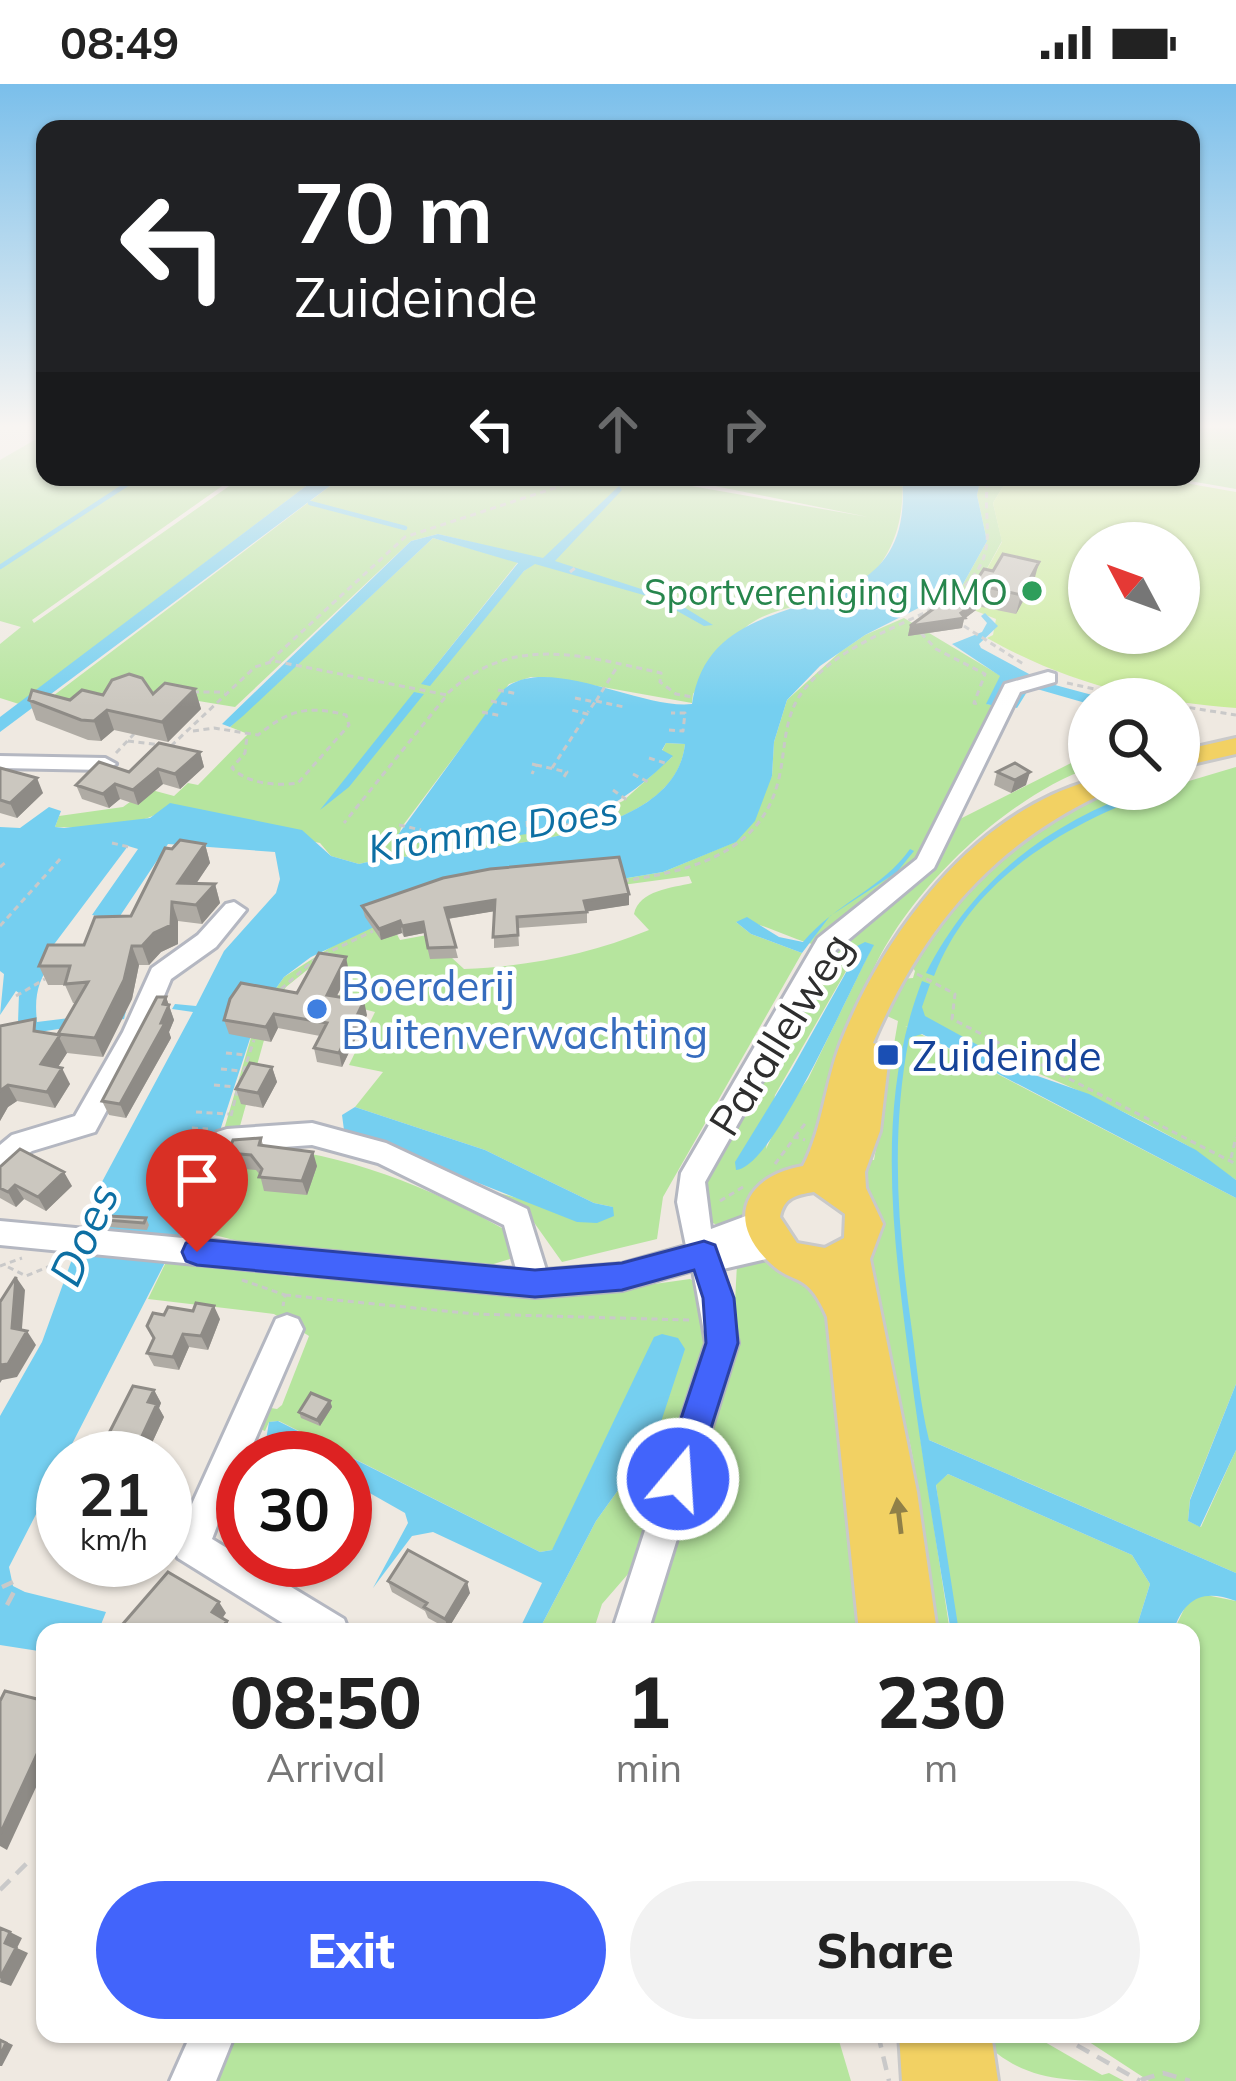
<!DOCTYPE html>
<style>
:root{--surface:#fff;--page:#f2f2f2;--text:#222;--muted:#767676;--accent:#4264fb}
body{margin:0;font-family:Mulish,sans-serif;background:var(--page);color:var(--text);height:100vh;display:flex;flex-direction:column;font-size:45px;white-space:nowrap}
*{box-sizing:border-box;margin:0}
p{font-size:39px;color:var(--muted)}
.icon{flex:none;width:66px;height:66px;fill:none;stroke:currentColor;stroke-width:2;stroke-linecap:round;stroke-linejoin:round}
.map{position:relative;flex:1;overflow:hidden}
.side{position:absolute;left:36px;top:1539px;width:1164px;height:420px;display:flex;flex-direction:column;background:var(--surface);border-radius:24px;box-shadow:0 3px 9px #0004}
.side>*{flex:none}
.top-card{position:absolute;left:36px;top:36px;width:1164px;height:366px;border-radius:24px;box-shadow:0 3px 9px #0004;background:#202124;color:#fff;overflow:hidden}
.needle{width:78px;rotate:311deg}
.fabs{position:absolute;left:1068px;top:438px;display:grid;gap:24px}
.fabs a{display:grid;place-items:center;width:132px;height:132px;border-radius:50%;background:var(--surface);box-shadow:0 3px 9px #0004;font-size:60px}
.speed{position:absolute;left:36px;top:1347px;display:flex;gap:24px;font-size:60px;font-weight:700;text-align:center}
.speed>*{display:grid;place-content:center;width:156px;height:156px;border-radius:50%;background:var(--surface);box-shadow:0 3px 9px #0004;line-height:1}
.speed small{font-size:30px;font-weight:400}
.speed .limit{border:18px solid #d22;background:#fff;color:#111}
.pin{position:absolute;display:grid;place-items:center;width:102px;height:102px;color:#fff;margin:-123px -51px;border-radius:50% 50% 50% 0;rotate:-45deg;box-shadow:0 0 12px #0007}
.pin .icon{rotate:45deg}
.me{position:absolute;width:132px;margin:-66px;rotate:18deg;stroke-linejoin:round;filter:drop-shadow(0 0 9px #0008)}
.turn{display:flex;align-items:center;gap:42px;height:252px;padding:0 60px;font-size:54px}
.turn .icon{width:156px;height:156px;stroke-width:2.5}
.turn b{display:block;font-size:84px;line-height:102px}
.lanes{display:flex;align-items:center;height:114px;padding:0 60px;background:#0003;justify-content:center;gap:60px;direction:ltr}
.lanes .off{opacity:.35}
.eta{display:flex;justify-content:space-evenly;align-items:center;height:204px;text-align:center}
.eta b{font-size:72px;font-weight:800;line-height:84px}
.cta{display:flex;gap:24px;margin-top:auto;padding:24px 60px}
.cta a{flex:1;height:138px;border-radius:72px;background:var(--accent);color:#fff;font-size:48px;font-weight:800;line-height:138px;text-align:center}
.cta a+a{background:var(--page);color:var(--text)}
.status{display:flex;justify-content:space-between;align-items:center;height:84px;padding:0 60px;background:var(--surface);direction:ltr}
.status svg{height:33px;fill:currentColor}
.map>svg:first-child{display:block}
</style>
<div class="status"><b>08:49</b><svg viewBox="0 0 49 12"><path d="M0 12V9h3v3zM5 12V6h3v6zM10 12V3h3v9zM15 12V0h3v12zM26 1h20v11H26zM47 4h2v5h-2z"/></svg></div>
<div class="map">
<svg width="1236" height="1997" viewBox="0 0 1236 1997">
<rect width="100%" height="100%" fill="#efe9e1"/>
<path fill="#b6e59e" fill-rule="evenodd" d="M1191 343H1236V405L1167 393H1191Z
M45 350V393H235L32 536 34 539 242 393H318L19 620 0 614V560L21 543 0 537V376Z
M342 393H640L868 433 671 393H902C906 439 889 491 842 510 814 521 780 521 753 538 730 552 710 588 693 610L692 619 552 594 531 593 509 600 401 744 397 759 564 744 623 717 672 673 662 667 666 659 685 660C674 770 438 761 359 780L331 772 320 759 161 728C134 743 87 745 55 743L59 732 123 723 148 705 174 712 188 699 198 701 248 650 230 643 433 454 518 478 422 599 524 487 541 475 438 450 411 457 235 623 168 612 45 618Z
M981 393H1009L993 419 1002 457 966 523 944 513 962 502 987 457 977 411Z
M904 534 1001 592 987 620 995 622 921 777 818 861C791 857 760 835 736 838L751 850 802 869 663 1113 657 1155 562 1178 523 1123 495 1108 529 1117 613 1123 594 1119 485 1066 355 1023 383 988 349 981 375 928 336 918 353 884 317 878 286 903 273 924 235 1060C335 1066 422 1098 509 1148L517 1161 513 1174 487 1182 238 1157 183 1143 223 1049 258 930 284 893 342 856 395 833 663 788 735 758 772 692 774 658 787 616 840 568 865 551ZM689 792 692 799C672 804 639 806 634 830L649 846C588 871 530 882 464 885L427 851 400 856 393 843 489 819Z
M1089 670V684C997 717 883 829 859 925 852 952 835 1051 823 1068 812 1084 763 1125 746 1135 739 1139 727 1140 719 1142L705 1135 701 1090 829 872 952 739ZM873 861 808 995 783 1029 766 1065 775 1011 857 868Z
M1236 683V1096C1220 1086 1206 1073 1190 1063 1100 1012 1004 972 905 942L1236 1114V1300L1190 1415 1188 1437 1201 1443 1236 1366V1489L920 1352 950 1548H921L900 1395 914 1380 909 1355 891 1341 856 1095 860 1074 874 1076 898 937 887 932 900 895 913 894 915 887 908 877 951 812 1054 728 1105 705H1179V700Z
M168 1174 294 1193 312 1185 569 1212 690 1195 701 1201 709 1257 635 1482 602 1520 593 1548H538L596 1437 656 1353 552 1466 540 1468 279 1337 269 1338 265 1347 252 1341 259 1322 277 1325 282 1321 309 1252 274 1230 148 1215Z
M756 1175 789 1181 824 1201 870 1548H639L726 1267 734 1237 737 1180Z
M948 1390 1132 1471 1150 1500 1135 1548H955L936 1400Z
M1201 1510 1236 1517V1997H1149L1077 1950H1191V1548H1173L1188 1517Z
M231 1950H837L851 1997H210Z
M976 1950H1031L1102 1991 1109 1989 1124 1997C1060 1997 1019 1997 976 1950Z"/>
<path fill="#c9ec9a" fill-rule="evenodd" d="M1009 393H1151L1236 408V624C1144 617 1070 601 987 554L993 551 996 535 966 523 1002 458 993 419ZM1089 459H1179V549H1089Z"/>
<path fill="#75cff0" d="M318 393H342L0 648V633Z
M902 393H981L977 411 987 457 962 502 865 551 820 582 787 616 774 658 772 692 755 737 736 758 663 788 395 833 311 873 284 893 258 930 198 1114 9 1483 13 1502 25 1508 106 1528 98 1548H45V1568L0 1561V1332L42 1258 96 1109 193 928 172 925 175 920 196 922 224 867 276 809 280 795 275 768 168 760 118 835 92 831 138 765 128 762 46 871 53 875C38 897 34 911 37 938L126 927 124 935 0 954 18 939 19 909 16 907 0 931 4 890 0 887V743L20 744 49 723 61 727 55 743 64 744 150 734 170 719 302 746 331 772 359 780C439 761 673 770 685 660L666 659 662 666 673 672C582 761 524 750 405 760L395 755 503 606C545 568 641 626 692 620 713 478 918 566 902 393Z
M619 402 622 406 555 477 669 514 713 541 704 542 654 514 535 480 524 487 430 602 421 600 518 479 433 454 243 632 230 643 222 640 411 457 438 450 543 474Z
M985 529 998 542 979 560 981 564 1044 598 1107 615H1089V620L1030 603 1017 624 1013 623 1027 600 1013 595 995 622 986 620 1000 592 952 560 982 548 987 539 981 532Z
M414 608 424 610 349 703 320 726Z
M1146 705H1164C1069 738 972 793 934 892L926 889C973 796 1048 739 1146 705Z
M910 765 914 767 897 788 830 832 802 869 751 850 736 838 747 833 779 853 803 858C836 819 883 804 910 765Z
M865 858 874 861C852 899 774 1084 736 1086L735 1078 792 985 849 883 855 863Z
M922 897 930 900 922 923 925 932 1029 989 1089 1010 1196 1066 1236 1096V1114L922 950 909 954C890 1053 898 1148 912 1247 917 1283 920 1320 929 1356L1236 1489V1517C1202 1504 1184 1515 1173 1548H1135L1150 1500 1132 1471 948 1390 936 1401 959 1548H951C935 1455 920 1361 908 1267 892 1144 876 1016 922 897Z
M355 1023 485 1066 594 1119 613 1123 614 1132 597 1139 577 1138 344 1046 342 1031Z
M662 1250 678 1254 685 1265 656 1353 596 1437 538 1548H518L542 1499 433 1448 412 1452 373 1504 408 1439 405 1429 345 1395V1374H307L266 1356 269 1338 278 1337 540 1468 552 1466 654 1253Z
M1236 1300V1366L1200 1443 1188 1437 1190 1416Z"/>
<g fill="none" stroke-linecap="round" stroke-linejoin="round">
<path stroke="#75cff0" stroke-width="4.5" d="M310 419 405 444
M0 483 138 393"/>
<g stroke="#b4b7c1" stroke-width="6">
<path id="minor" d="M1048 588 1055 590V598L1020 608 934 784 836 866 705 1098 711 1145 762 1126 772 1129 777 1138 772 1147 755 1154 773 1149 784 1153 788 1162 784 1171 723 1185 738 1259 648 1548H612L706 1259 693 1186 622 1206 535 1213 0 1161V1137L516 1185 504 1141 378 1079 312 1061 227 1067 217 1064 213 1056 217 1048 227 1045 312 1039 386 1059 527 1125 546 1186 622 1180 686 1162 677 1118 681 1089 818 854 917 775 1005 600Z
M0 672 105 674 116 680 105 686 0 684Z
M234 818 246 826 216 863 171 895 149 948 95 1048 32 1067 0 1088V1061L12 1051 75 1032 123 948 152 884 198 851 226 820Z
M287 1231 298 1235 303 1245 247 1374H243L212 1455 344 1535 349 1548H297L178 1474 173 1462 276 1235Z
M191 1950H235L216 1997H170Z"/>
</g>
<g stroke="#c9c9c9" stroke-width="6">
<path id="major" d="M1236 654V670L1179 683V667Z
M1089 697V705H1104L1100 711C989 764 921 847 873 959L884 963 889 971 880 1047 865 1088 866 1104 883 1140 870 1175 917 1408 937 1548H859L827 1233C806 1184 794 1204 767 1176 724 1132 749 1091 803 1082 823 1043 825 999 841 958 884 850 972 731 1089 697ZM814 1108 845 1130 844 1154 825 1164 797 1159 780 1133C784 1113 796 1111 814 1108Z
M899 1950H991L998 1997H902Z"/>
</g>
<path stroke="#c9c9c9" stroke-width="3" stroke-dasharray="6 4.5" stroke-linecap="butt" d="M570 488 575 484
M957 509C1003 469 981 445 988 393
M964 542 1025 581
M921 549 936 565 985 590 974 619 981 621
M270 577 405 453 588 393
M1067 599 1141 615
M498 606 518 610
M193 608H225
M448 609C513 549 583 572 661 589L660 598 676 610 692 613
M575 614 595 618 588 628
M491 617 511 621
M596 617 617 583
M596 617 624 623
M1179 622 1236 631
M482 628 502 632
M669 646 683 647 685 629H671
M193 647 214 644 258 651C289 626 307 621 346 631L349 641 298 699C276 702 248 700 232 684L245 669 247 652
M128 657 161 661
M171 662 255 583 274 577 447 611 344 739
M116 669 134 650
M649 674 668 680
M532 680 536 681 532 690
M536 681 567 688 562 696
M552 684 587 630 568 625
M633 690 650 699
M613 706 627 716
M587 720 601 730
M560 731 569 744
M527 737 528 751
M399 741 421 746
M493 754 494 739
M476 756 478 742
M112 759 129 763
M0 783 6 778
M623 797C690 787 762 770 779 694 786 664 783 633 803 607 835 565 889 547 934 524
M0 842 61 774
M323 871 373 847
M917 890 955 910 952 935 1236 1080
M281 905 314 876
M16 912 45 895
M226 969 246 971
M221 985 241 987
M240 998 254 956
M214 1001 235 1003
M196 1028 229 1030
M231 1032 237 1007
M192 1044 208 1045
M795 1053 807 1037
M1231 1074 1236 1053
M775 1080 795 1053 805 1056
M720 1117 743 1103
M205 1148 206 1115 220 1076
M0 1182 22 1174
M8 1183 26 1192 62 1177
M242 1196 285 1211 283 1222
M285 1211 475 1230 690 1236"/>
<path stroke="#c9c9c9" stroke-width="4.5" stroke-dasharray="14 9" stroke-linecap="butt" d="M2 1503 13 1498
M7 1521 16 1504
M0 1806 27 1779
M878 1950 889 1997
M1057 1950 1140 1997
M1141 1996 1163 1989 1190 1997"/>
<use href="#minor" fill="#fff" fill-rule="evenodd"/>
<use href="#major" fill="#f2d163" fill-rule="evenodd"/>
</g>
<path fill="#afaba4" d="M1034 497 1016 530 977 522 976 526 964 535 962 544 908 552 910 542 972 514 974 500Z
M195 605 201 625 168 658 114 646 101 657 88 656 36 636 29 616H70L103 611 153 610Z
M200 668 204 683 180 705 163 700 138 721 120 715 109 724 82 715 76 701Z
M0 684 43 709 17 734 0 729Z
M997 688 1026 701 1011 709 994 701Z
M205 760 210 779 196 799 215 800 220 819 202 840 178 837V860L161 868 149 881H139L132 915 103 973 67 969 58 983 70 1000 55 1024 17 1017 8 1023 0 1037V942L58 951 76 919H73L65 901H48L39 882 84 861 131 832 172 765Z
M629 810V821L587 827V839L518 844 519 862 494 864V827L448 835 458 874 430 875 424 849 404 853 402 849 381 856 365 833 362 822Z
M349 888 337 912 367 931 342 983 317 978 314 964 320 952 278 944 271 958 229 950 224 936Z
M166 913 174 936 169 948 171 954 126 1034 109 1031 102 1017Z
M272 983 277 998 263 1024 241 1020 236 1005Z
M261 1054 263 1061 317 1082 307 1111 264 1107 260 1091 256 1086 233 1084 228 1069Z
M0 1083 72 1102 46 1127 24 1115 16 1123 0 1114Z
M146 1134 149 1141 147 1146 109 1143 105 1136Z
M220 1235 208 1266 189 1263 179 1286 154 1282 147 1269 154 1254Z
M154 1306 161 1319 159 1324 164 1333 145 1374H128L113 1371 104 1359Z
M330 1317 332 1323 320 1342 301 1334 299 1328Z
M63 1414V1456L57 1455 48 1443Z
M388 1497 470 1509 448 1545 428 1534 425 1527 392 1508Z"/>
<path fill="#8e8b86" d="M1039 478 1034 497 1016 530 1021 511Z
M978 516 976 526 964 535 962 544 908 552 910 542 961 529Z
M195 605 201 625 168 658 162 638Z
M107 626 114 646 101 657 94 637Z
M200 668 204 683 180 705 175 690Z
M158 685 163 700 138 721 133 706Z
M1030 688 1026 701 1011 709 1015 696Z
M37 694 43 709 17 734 10 719Z
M115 700 120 715 109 724 103 710Z
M205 760 210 779 184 818 178 799Z
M215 800 220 819 202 840 196 821Z
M629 810V821L584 828V817Z
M495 816 496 827 446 835 445 824Z
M172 818 178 837V860L161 868 149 881 142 862Z
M400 837 402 849 381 856 379 845Z
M423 838 424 849 404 853 402 842Z
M132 862 139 881 132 915 103 973 95 954Z
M346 873 349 888 330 925 327 911Z
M166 913 174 936 169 948 171 954 126 1034 120 1020Z
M364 917 367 931 342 983 339 969Z
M274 930 278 944 271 958 266 943Z
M59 953 67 969 49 997 41 980Z
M272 983 277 998 263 1024 258 1009Z
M62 984 70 1000 55 1024 47 1008Z
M8 1001 17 1017 8 1023 0 1037V1007Z
M313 1068 317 1082 307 1111 302 1097Z
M64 1088 72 1102 46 1127 38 1113Z
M15 1101 24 1115 16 1123 8 1108Z
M16 1193 25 1206 21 1257 27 1247 36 1261 17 1293 2 1296 0 1299V1281L12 1244Z
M214 1222 220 1235 208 1266 201 1252Z
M183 1250 189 1263 179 1286 173 1273Z
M154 1306 161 1319 159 1324 164 1333 145 1374H142L136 1365 148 1318Z
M330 1317 332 1323 320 1342 317 1336Z
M467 1498 470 1509 448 1545 445 1535Z
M219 1518 226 1529 219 1539 212 1528Z
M227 1537 233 1547 219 1548Z
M45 1653V1684L7 1766 0 1762V1750Z
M10 1848 22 1854 17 1864 28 1869 11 1902 0 1898 5 1859Z
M0 1955 13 1961 2 1982H0Z"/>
<path fill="#cbc7bf" stroke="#8e8b86" stroke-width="3" d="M1003 470 1039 478 1021 511 974 500 984 485 993 487Z
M955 509 978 516 961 529 965 534 910 542Z
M129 590 142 594 153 610 165 599 195 605 162 638 107 626 94 637 81 636 29 616 32 606 70 616 82 606 103 611 112 596Z
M159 659 200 668 175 690 158 685 133 706 115 700 103 710 76 701 99 678 129 688Z
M1015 679 1030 688 1015 696 997 688Z
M0 684 37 694 10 719 0 716Z
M180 756 205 760 178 799 215 800 196 821 172 818 171 841 154 849 142 862H132L124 896 95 954 58 950 88 898 65 900 70 882H39L48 861H84L95 833 131 832 165 764 172 765Z
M619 773 629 810 584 817 587 828 517 833 518 851 493 853 495 816 445 824 456 863 428 864 423 838 402 842 400 837 379 845 362 822 443 794 490 785Z
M319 869 346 873 327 911 364 917 339 969 314 964 327 939 274 930 266 943 224 936 230 915 241 899 297 909Z
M157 913H166L163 920 169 921 161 939H165L120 1020 102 1017Z
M35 935 34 947 60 951 41 980 62 984 47 1008 8 1001 0 1007V942Z
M250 979 272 983 258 1009 236 1005Z
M261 1054 259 1061 313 1068 302 1097 259 1093 262 1085 251 1071 228 1069 233 1056Z
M20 1065 64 1088 38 1113 15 1101 8 1108 0 1104V1083Z
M107 1132 146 1134 144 1139 105 1136Z
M16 1193 12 1244 27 1247 8 1280 0 1281V1218Z
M196 1219 214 1222 201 1252 183 1250 173 1273 147 1269 154 1254 147 1242 153 1229 164 1231 168 1223 193 1227Z
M133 1302 154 1306 148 1318 157 1320 136 1365 104 1359Z
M311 1309 330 1317 317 1336 299 1328Z
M243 1405V1418L236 1414Z
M63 1414V1447L48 1443Z
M408 1466 467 1498 445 1535 424 1523 427 1519 388 1497Z
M168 1488 219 1518 212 1528 227 1537 219 1548H133L122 1541Z
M5 1607 45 1617V1653L0 1750V1617Z
M0 1844 10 1848 5 1859 16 1864 0 1894Z
M0 1956 6 1959 0 1972Z"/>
<defs><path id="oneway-solid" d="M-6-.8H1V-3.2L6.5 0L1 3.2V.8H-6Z" transform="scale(3)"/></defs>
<use fill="#908048" href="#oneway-solid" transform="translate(899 1432) rotate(-97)"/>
<linearGradient id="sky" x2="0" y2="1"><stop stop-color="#7abfeb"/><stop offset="0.55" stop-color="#f8f5f2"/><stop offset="1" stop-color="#f8f5f2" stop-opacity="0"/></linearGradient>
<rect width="1236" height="623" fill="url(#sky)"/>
<path fill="#4264fb" stroke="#2b41a3" stroke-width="3" d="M197 1155 535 1186 622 1179 704 1157 715 1161 734 1214 738 1259 691 1407 678 1411 666 1407 661 1395 706 1259 703 1214 694 1186 622 1206 535 1213 197 1181 186 1177 182 1168 186 1159Z"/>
<circle fill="#2e9e5b" stroke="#fff" stroke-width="4.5" cx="1032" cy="507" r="12"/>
<circle fill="#3f7fe0" stroke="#fff" stroke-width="4.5" cx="317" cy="925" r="12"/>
<rect fill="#1a4fb4" stroke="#fff" stroke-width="4.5" x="876" y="959" width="24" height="24" rx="6"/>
<g text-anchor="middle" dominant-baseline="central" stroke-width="9" stroke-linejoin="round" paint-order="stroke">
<g font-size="36" fill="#27864d" stroke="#fff" text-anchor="end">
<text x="1008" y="507">Sportvereniging MMO</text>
</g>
<g font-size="39" font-style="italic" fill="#0d6fa3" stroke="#fff">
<text transform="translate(493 745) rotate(-9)">Kromme Does</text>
</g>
<g font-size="42" fill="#366cbe" stroke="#fff" text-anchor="start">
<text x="341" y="901">Boerderij<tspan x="341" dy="48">Buitenverwachting</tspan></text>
</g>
<g font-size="42" fill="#2e2e2e" stroke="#fff">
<text transform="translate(780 950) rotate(-58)">Parallelweg</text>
</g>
<g font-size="42" fill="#164399" stroke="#fff" text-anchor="start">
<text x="912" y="971">Zuideinde</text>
</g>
<g font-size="45" font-style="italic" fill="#0d6fa3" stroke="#fff">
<text transform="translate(83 1150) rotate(-66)">Does</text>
</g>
</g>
</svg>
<div class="fabs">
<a><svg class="needle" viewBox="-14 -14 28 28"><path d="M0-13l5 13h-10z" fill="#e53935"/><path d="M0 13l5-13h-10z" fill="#767676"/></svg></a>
<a><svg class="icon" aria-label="search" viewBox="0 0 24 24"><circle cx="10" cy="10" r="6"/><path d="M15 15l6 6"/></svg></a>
</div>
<div class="speed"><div>21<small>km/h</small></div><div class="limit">30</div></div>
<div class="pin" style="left:197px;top:1168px;background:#d93025"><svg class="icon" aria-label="arrive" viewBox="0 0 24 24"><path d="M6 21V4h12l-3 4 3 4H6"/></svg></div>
<svg class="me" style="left:678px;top:1395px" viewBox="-20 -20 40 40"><circle r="17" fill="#4264fb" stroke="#fff" stroke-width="3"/><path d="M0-11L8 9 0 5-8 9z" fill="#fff"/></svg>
<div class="top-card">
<div class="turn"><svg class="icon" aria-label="left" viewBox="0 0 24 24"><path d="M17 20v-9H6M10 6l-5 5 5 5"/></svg><div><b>70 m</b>Zuideinde</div></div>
<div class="lanes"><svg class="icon" aria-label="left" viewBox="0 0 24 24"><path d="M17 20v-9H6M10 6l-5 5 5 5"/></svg><svg class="icon off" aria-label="ahead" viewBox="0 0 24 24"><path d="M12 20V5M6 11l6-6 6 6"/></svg><svg class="icon off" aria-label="right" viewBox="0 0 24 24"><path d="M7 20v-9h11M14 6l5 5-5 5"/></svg></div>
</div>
<section class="side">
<div class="eta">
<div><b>08:50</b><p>Arrival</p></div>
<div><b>1</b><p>min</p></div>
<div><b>230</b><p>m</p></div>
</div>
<div class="cta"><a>Exit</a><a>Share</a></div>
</section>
</div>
